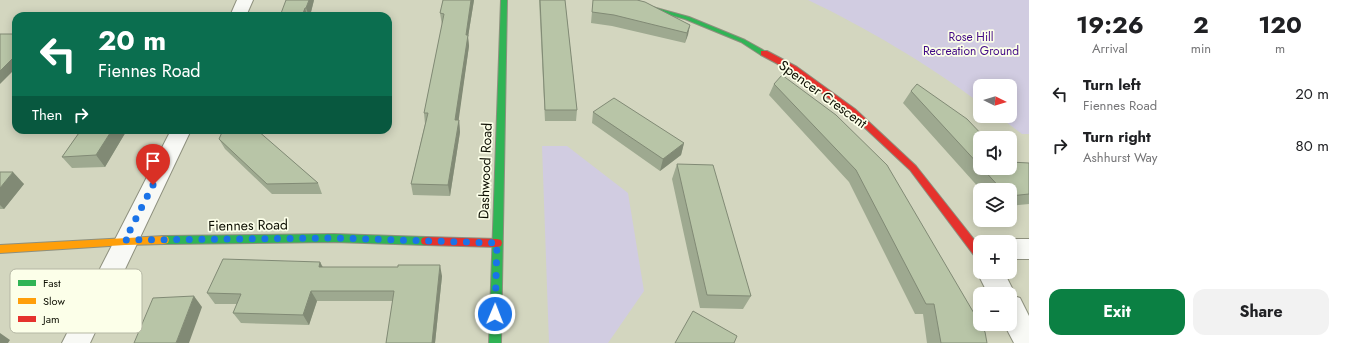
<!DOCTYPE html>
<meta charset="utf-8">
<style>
:root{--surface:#fff;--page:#f2f2f2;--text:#202124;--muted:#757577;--accent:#0b8043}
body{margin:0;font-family:Jost,sans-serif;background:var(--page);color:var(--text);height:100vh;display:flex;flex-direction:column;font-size:15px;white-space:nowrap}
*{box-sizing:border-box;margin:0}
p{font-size:13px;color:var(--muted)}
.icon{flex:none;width:22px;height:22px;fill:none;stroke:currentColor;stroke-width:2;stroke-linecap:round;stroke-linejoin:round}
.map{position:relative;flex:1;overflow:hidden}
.drawer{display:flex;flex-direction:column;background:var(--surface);width:320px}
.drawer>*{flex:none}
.banner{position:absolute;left:12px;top:12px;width:380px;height:122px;border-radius:12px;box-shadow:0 2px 10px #0003;background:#0b6e4f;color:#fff;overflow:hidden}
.needle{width:26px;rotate:95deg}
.tools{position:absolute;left:973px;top:79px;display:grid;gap:8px}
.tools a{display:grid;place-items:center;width:44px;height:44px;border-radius:8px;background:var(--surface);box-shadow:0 2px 10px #0003;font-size:20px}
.pin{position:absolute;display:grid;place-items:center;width:34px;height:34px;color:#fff;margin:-41px -17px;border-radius:50% 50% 50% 0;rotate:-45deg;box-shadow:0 0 4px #0007}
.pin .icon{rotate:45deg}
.me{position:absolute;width:44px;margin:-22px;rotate:1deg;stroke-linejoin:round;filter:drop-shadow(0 0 3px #0008)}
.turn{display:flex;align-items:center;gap:14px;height:84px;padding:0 20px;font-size:18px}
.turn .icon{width:52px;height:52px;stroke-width:2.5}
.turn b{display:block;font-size:28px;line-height:34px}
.then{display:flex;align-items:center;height:38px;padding:0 20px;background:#0003;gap:8px;font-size:15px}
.eta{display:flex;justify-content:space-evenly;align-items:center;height:68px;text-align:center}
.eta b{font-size:24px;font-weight:700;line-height:28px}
.primary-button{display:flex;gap:8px;margin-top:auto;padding:8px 20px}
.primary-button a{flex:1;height:46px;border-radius:12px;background:var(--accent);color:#fff;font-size:16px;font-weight:700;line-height:46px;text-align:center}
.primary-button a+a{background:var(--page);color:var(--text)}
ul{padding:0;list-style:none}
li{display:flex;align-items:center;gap:12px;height:52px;padding:0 20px}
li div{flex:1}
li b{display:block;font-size:15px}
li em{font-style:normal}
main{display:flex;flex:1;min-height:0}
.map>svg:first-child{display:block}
</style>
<main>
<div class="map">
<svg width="1029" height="343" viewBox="0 0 1029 343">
<rect width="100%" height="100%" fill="#d3d6bf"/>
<path fill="#d1cce1" d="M808 0H1029V134H1022L998 116H1010V86H980V103C929 65 865 27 808 0Z
M542 146H567L628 193 644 291 608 343H549Z"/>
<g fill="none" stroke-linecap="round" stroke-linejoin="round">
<g stroke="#8e907e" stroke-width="2">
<path id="street" d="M237 0H253L246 16H230Z
M171 130H191L90 343H62Z
M1010 239H1029V259H1010V242H1001Z
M980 266V272H1004L1015 294 1014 296 1020 298 1029 316V343H1014L1004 324H1010V294H988L977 272Z"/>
</g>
<g stroke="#8e907e" stroke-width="2">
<path id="fast" d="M501 0H507L501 343H489Z
M617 0H627L689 17 745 40 768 53 764 55H761L741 42 685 19Z
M334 234 426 237 430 238 431 241 430 244 426 245 334 242 164 244 160 243 159 240 160 237 164 236Z"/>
</g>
<g stroke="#8e907e" stroke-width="2">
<path id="slow" d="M164 236 168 237 169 240 168 243 164 244 125 245 0 253V245Z"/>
</g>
<g stroke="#8e907e" stroke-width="2">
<path id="jam" d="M761 51H767L797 67 855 109 916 166 980 247V259L976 258 910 170 849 113 791 71 761 55Z
M426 237 497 239 501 240 502 243 501 246 497 247 426 245 422 244 421 241 422 238Z"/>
</g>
<use href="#street" fill="#f8f9f5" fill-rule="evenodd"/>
<use href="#fast" fill="#30b455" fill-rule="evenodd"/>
<use href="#slow" fill="#ff9f0a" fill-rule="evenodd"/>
<use href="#jam" fill="#e5322d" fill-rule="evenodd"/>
</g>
<path fill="#9ea990" d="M314 0 310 16H280Z
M443 0H474L468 37 469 46 458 120H459L460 132 450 196 413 195 411 184 425 124 424 113 442 25 440 13Z
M539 0H565L577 110 576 121H545Z
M593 0 690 25 685 43 612 26 591 23Z
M774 84 836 115 987 343H927L923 314H915L849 182 769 95Z
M911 91 980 138V168H1010L1029 163V204L1010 206V190H981L903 103Z
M593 112 684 143 681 155 660 171 592 123Z
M81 130H127L105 167 72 168 62 157Z
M223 130H260L259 132 318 183 322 194H272L225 149 219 139Z
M677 164 751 296 743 309 700 308 672 179Z
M0 172 24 184 4 209H0Z
M320 262 323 267 442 276 435 343H386L393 301H317L309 325 241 323 233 313 237 304H215L207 293Z"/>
<path fill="#818a75" d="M309 0H314L310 16H309L306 8Z
M471 0H474L468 37 469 46 457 132 455 120 466 35Z
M305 8 307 16H302Z
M690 25 688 35 685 43 687 33Z
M16 55V68L0 84V71Z
M459 120 460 132 450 196 448 185Z
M112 130H127L105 167 96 155Z
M684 143 681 155 660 171 663 159Z
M13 172 24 184 4 209 0 205V188Z
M320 262 325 273 319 267Z
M440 265 442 276 435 343H432Z
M311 291 317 301 309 325 303 315Z
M194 296 202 307 189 343H176Z
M0 333 10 340 8 343H0Z"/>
<path fill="#b8c5a7" stroke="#818a75" d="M286 0H309L306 8H305L302 16H280Z
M443 0H471L466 35H468L455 120H459L448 185 411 184 428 113H424L444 14 440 13Z
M540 0H565L577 110H545Z
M593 0H637L645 2 690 25 687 33 614 15 592 12Z
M0 34H16V55L0 71Z
M782 75 836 115 887 165 985 332 987 343H941L934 304H926L856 170 774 84Z
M917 84 967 119 985 138H980V166L911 91Z
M614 98 684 143 663 159 593 112Z
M81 130H112L96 155 62 157Z
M223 130H257L318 183 267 184 219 139Z
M1010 162 1029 163V194L1010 196V190H1002L982 168H1010Z
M677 164 713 165 751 296 707 295Z
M0 172H13L0 188Z
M223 259 320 262 319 267H398V265H440L432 343H386L394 291H311L303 315 233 313 241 294 207 293Z
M194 296 176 343H134L153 298Z
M693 311 737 336 734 343H675Z"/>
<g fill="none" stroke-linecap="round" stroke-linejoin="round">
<path stroke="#1a73e8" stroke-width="7" stroke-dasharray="0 12.6" d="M153 185 125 240 334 238 497 243 495 314"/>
</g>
<g text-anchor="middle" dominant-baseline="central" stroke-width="3.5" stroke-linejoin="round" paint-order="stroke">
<g font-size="12" fill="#420a87" stroke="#fcffe9">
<text x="971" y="37">Rose Hill<tspan x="971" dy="14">Recreation Ground</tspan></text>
</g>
<g font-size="14" fill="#0e1003" stroke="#fcffe9">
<text transform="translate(823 94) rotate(36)">Spencer Crescent</text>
<text transform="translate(485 171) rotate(-88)">Dashwood Road</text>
<text transform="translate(248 225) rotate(-1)">Fiennes Road</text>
</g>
</g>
<rect x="10" y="269" width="132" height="64" rx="6" fill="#fcffe9" stroke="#b5b7a4" stroke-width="1"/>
<rect x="18" y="280" width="18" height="6" fill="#30b455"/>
<rect x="18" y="298" width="18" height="6" fill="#ff9f0a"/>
<rect x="18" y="316" width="18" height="6" fill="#e5322d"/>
<g font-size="11" fill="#0e1003">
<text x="43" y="287">Fast</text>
<text x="43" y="305">Slow</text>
<text x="43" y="323">Jam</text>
</g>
</svg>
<div class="tools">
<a><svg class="needle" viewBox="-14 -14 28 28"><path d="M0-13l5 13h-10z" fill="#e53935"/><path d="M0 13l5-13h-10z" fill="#757577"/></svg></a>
<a><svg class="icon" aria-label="sound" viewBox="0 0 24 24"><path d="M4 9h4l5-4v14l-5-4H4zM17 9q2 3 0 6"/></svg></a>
<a><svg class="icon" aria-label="layers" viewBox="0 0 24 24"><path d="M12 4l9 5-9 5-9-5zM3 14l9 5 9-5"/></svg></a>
<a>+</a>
<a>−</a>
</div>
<div class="pin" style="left:153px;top:185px;background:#d93025"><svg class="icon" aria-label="arrive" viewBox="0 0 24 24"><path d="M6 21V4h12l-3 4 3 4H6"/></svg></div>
<svg class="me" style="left:495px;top:314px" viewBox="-20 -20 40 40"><circle r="17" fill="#1a73e8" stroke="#fff" stroke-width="3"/><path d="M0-11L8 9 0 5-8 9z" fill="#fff"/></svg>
<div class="banner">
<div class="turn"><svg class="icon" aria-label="left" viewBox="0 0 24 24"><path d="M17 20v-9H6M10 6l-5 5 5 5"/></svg><div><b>20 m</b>Fiennes Road</div></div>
<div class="then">Then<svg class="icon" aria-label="right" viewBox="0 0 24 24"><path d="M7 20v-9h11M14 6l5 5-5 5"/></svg></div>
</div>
</div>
<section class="drawer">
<div class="eta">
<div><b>19:26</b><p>Arrival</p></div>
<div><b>2</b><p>min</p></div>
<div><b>120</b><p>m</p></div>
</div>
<ul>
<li><svg class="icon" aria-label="left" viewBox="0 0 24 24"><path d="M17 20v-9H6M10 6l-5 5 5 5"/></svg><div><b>Turn left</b><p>Fiennes Road</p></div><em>20 m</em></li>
<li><svg class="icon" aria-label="right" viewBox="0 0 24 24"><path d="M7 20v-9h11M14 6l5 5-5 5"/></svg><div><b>Turn right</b><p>Ashhurst Way</p></div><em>80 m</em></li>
</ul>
<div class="primary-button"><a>Exit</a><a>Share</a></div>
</section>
</main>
